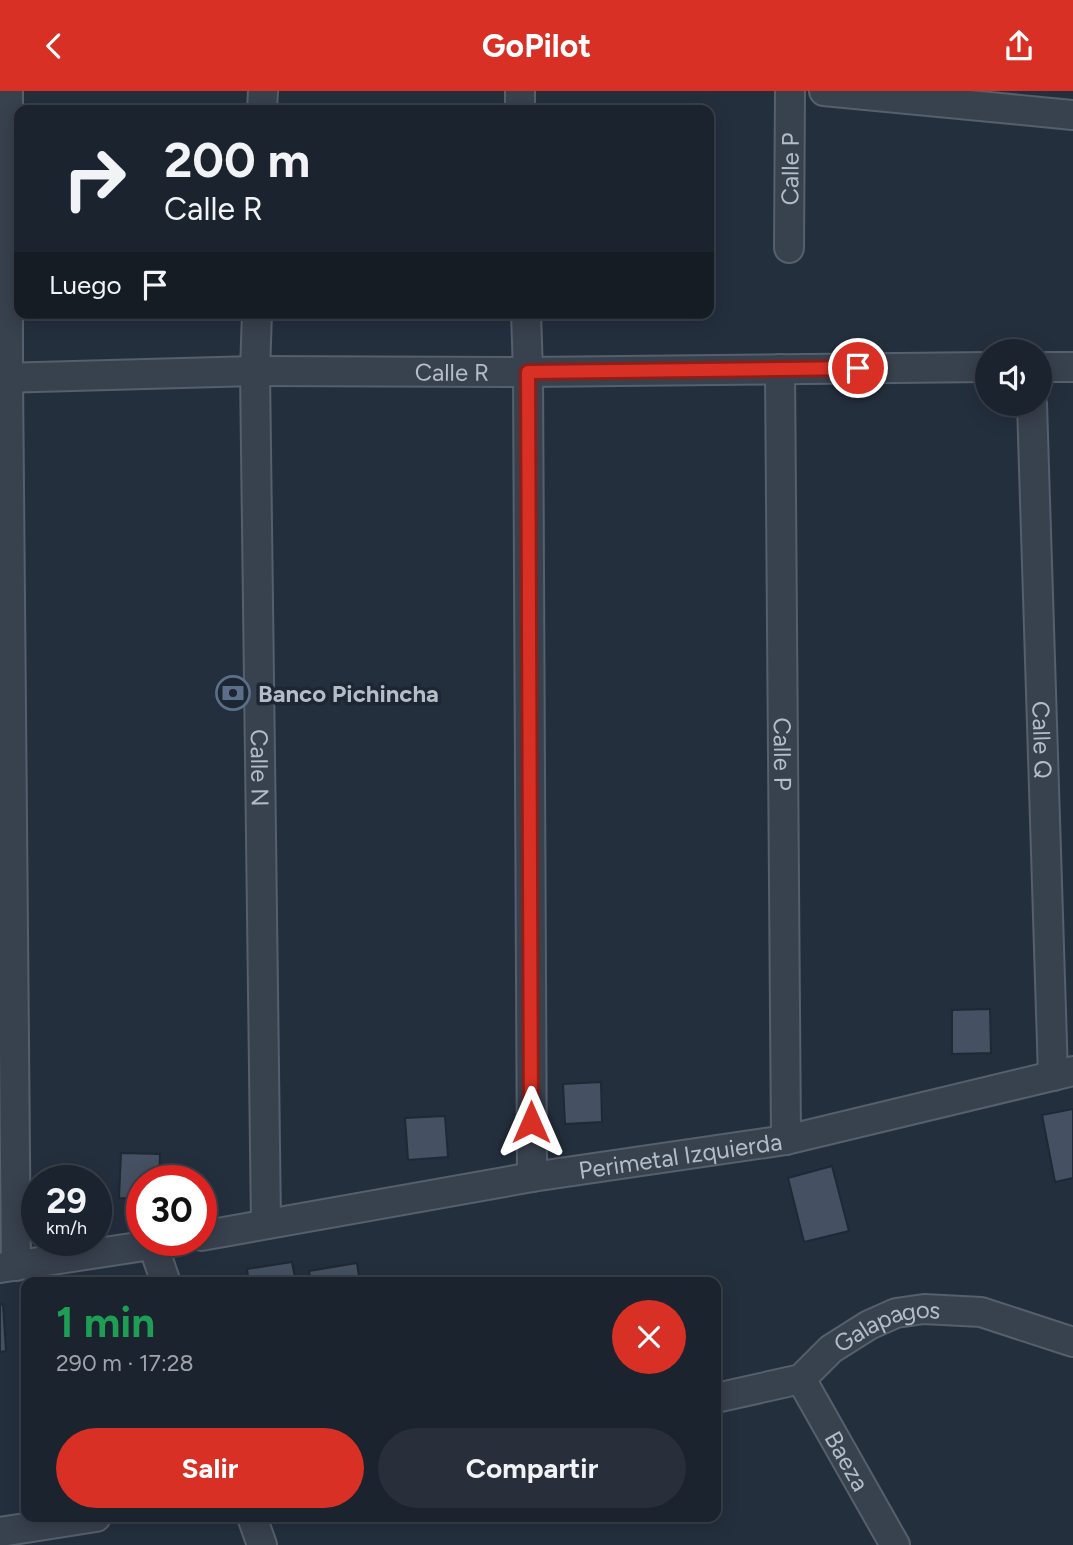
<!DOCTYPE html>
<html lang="es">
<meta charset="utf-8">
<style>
:root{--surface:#1b232e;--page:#282f3a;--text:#f1f3f6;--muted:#a0a4aa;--line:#39404a;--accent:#d93025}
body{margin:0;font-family:Figtree,sans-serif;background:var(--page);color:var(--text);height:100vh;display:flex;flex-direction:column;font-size:26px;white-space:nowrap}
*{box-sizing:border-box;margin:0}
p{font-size:23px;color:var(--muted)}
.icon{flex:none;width:38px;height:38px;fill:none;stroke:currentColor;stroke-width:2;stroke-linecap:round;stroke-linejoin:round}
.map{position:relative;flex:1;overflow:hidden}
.side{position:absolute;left:21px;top:1186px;width:700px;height:245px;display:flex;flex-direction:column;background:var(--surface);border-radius:14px;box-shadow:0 4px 18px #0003,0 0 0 2px var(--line)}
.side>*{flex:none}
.banner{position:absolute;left:14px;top:14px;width:700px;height:214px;border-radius:14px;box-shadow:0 4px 18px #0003,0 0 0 2px var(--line);background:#1b232e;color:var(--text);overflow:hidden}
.controls{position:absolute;left:975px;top:248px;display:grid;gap:14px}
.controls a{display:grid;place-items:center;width:77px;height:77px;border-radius:50%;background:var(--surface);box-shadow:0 4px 18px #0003,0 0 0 2px var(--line);font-size:35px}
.speed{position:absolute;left:21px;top:1074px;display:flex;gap:14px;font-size:35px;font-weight:700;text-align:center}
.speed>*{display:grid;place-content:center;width:91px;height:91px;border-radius:50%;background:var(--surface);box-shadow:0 4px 18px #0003,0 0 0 2px var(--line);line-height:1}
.speed small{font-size:18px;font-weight:400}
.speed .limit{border:10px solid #d22;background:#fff;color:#111}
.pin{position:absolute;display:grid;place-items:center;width:60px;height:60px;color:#fff;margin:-30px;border:4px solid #fff;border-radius:50%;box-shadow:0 2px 7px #0007}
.me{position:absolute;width:77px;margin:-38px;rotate:0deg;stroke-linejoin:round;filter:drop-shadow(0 0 5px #0008)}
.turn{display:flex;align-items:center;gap:24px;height:147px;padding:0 35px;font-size:32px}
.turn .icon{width:91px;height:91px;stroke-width:2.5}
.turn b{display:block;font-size:49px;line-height:60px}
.then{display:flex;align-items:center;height:66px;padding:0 35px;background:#0003;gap:14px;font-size:26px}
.round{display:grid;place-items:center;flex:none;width:74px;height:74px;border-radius:37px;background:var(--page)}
.headline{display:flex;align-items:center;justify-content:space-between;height:119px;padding:0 35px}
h1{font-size:42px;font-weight:700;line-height:52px;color:#1e9e55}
.primary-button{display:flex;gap:14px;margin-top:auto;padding:14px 35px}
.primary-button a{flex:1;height:80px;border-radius:42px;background:var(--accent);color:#fff;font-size:28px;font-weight:700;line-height:80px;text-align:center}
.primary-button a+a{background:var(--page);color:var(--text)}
header{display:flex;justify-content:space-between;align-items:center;height:91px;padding:0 35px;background:var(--accent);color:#fff;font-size:32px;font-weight:700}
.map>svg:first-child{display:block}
</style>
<header><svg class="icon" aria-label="back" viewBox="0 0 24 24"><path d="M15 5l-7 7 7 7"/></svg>GoPilot<svg class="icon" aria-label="share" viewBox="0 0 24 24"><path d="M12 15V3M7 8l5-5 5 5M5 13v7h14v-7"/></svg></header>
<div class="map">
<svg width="1073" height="1454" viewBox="0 0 1073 1454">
<rect width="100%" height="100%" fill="#242f3e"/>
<path fill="#455162" stroke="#1f2835" stroke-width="2" d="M990 918 991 962 952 963V919Z
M601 991 602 1031 565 1033 563 993Z
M1073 1018V1087L1055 1091 1042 1024Z
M445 1025 448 1066 408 1069 405 1027Z
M121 1062 160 1063 159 1090H142V1108L119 1107Z
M832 1075 849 1140 804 1151 788 1087Z
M292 1171 296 1192H249L247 1178Z
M357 1172 360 1192H311L309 1180Z
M3 1213 6 1260 0 1261V1214Z"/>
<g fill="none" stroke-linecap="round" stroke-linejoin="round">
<g stroke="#565f6c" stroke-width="32">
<g id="minor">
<path d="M8 0V287L16 1175"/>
<path d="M824 0 1073 24"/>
<path d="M262 19 263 0"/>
<path d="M520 19V0"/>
<path id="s1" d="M789 157 790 0"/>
<path id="s2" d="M257 222 255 280 266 1133"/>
<path d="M526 222 528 281 532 1086"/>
<path d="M1040 276H1073"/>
<path id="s3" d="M780 278 786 1049"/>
<path id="s4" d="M0 287 255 280 528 281 987 276"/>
<path id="s5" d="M1032 313 1053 985"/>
<path id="s6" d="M201 1145 532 1086 786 1049 1073 980"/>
<path d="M153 1154 166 1192"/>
<path d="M0 1177 177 1150"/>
<path id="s7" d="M801 1288 895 1454"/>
<path id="s8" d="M716 1307 801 1288 831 1258 869 1234 896 1222 924 1218 981 1221 1073 1251"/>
<path d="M252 1426 262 1454"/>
<path d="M0 1441 96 1426"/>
</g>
</g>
<use href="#minor" stroke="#38414e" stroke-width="28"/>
</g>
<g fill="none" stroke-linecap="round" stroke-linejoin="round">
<g stroke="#8d1f18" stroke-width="18">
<path id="route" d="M531 1031 528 281 858 277"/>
</g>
<use href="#route" stroke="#d93025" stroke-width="12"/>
</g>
<defs>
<g id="bank-ring" transform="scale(1.75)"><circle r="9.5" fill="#1d2633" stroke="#5c6f8a" stroke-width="1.5"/><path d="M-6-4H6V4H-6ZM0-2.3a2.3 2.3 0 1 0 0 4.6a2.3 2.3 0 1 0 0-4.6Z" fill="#5c6f8a"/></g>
</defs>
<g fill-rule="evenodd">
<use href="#bank-ring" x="233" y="602"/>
</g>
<g text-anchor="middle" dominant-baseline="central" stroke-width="7" stroke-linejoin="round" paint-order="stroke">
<g font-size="24" fill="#b4bcc9" stroke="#1d2633">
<text stroke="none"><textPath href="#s1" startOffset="79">Calle P</textPath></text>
<text stroke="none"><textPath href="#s4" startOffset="452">Calle R</textPath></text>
<text stroke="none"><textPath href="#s5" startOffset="336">Calle Q</textPath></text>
<text stroke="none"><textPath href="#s3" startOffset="385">Calle P</textPath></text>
<text stroke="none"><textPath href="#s2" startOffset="455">Calle N</textPath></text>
<text stroke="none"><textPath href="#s6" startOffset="486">Perimetal Izquierda</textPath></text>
<text stroke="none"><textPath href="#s8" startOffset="192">Galapagos</textPath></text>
<text stroke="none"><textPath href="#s7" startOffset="94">Baeza</textPath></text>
</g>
<g font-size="24" font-weight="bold" fill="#b4bcc9" stroke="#1d2633" text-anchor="start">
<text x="258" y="602">Banco Pichincha</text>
</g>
</g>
</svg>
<div class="controls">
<a><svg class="icon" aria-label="sound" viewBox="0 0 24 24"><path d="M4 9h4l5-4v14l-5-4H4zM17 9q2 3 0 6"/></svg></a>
</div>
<div class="speed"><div>29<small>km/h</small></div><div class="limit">30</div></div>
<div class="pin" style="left:858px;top:277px;background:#d93025"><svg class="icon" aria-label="arrive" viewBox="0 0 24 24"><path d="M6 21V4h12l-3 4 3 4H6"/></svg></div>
<svg class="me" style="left:531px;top:1031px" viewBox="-20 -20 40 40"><path d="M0-17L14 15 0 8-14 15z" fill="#d93025" stroke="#fff" stroke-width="4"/></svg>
<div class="banner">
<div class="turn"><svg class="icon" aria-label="right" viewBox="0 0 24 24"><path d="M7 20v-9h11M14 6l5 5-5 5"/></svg><div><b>200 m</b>Calle R</div></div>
<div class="then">Luego<svg class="icon" aria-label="arrive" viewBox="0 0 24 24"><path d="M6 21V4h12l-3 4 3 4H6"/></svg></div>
</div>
<section class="side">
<div class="headline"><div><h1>1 min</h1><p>290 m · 17:28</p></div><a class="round" style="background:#d93025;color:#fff"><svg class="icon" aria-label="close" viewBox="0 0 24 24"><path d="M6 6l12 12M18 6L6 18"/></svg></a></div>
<div class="primary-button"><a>Salir</a><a>Compartir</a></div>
</section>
</div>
